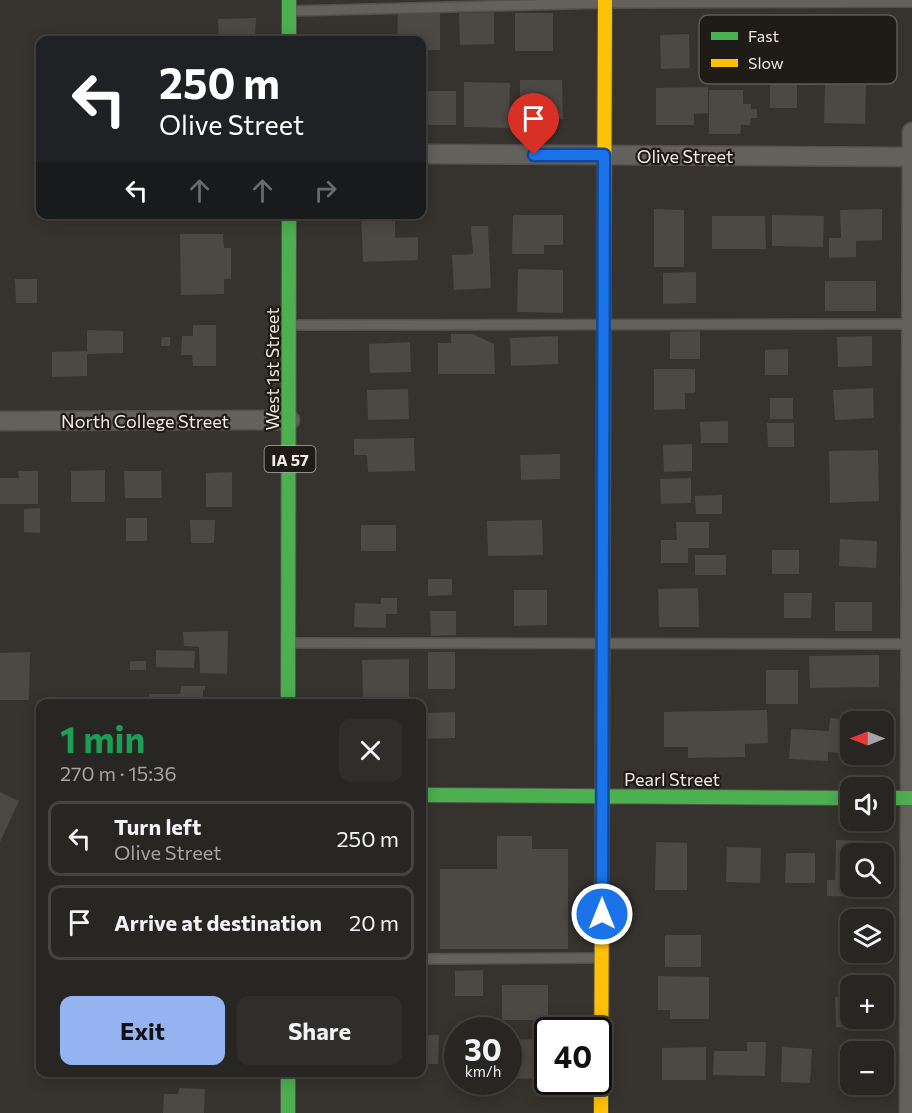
<!DOCTYPE html>
<meta charset="utf-8">
<style>
:root{--surface:#282622;--page:#302e2a;--text:#f1f3f6;--muted:#a5a5a5;--line:#444340;--accent:#95b2f1}
body{margin:0;font-family:Commissioner,sans-serif;background:var(--page);color:var(--text);height:100vh;display:flex;flex-direction:column;font-size:22px;white-space:nowrap}
*{box-sizing:border-box;margin:0}
p{font-size:20px;color:var(--muted)}
.icon{flex:none;width:33px;height:33px;fill:none;stroke:currentColor;stroke-width:2;stroke-linecap:round;stroke-linejoin:round}
.map{position:relative;flex:1;overflow:hidden}
.panel{position:absolute;left:36px;top:699px;width:390px;height:378px;display:flex;flex-direction:column;background:var(--surface);border-radius:12px;box-shadow:0 3px 15px #0003,0 0 0 2px var(--line)}
.panel>*{flex:none}
.guide{position:absolute;left:36px;top:36px;width:390px;height:183px;border-radius:12px;box-shadow:0 3px 15px #0003,0 0 0 2px var(--line);background:#202124;color:#fff;overflow:hidden}
.needle{width:39px;rotate:270deg}
.controls{position:absolute;left:840px;top:711px;display:grid;gap:12px}
.controls a{display:grid;place-items:center;width:54px;height:54px;border-radius:12px;background:var(--surface);box-shadow:0 3px 15px #0003,0 0 0 2px var(--line);font-size:30px}
.speed{position:absolute;left:444px;top:1017px;display:flex;gap:12px;font-size:30px;font-weight:700;text-align:center}
.speed>*{display:grid;place-content:center;width:78px;height:78px;border-radius:50%;background:var(--surface);box-shadow:0 3px 15px #0003,0 0 0 2px var(--line);line-height:1}
.speed small{font-size:15px;font-weight:400}
.speed .limit{border:3px solid #111;border-radius:9px;background:#fff;color:#111}
.pin{position:absolute;display:grid;place-items:center;width:51px;height:51px;color:#fff;margin:-62px -26px;border-radius:50% 50% 50% 0;rotate:-45deg;box-shadow:0 0 6px #0007}
.pin .icon{rotate:45deg}
.me{position:absolute;width:66px;margin:-33px;rotate:0deg;stroke-linejoin:round;filter:drop-shadow(0 0 4px #0008)}
.turn{display:flex;align-items:center;gap:21px;height:126px;padding:0 24px;font-size:27px}
.turn .icon{width:78px;height:78px;stroke-width:2.5}
.turn b{display:block;font-size:42px;line-height:51px}
.lanes{display:flex;align-items:center;height:57px;padding:0 24px;background:#0003;justify-content:center;gap:30px;direction:ltr}
.lanes .off{opacity:.35}
.round{display:grid;place-items:center;flex:none;width:63px;height:63px;border-radius:12px;background:var(--page)}
.overview{display:flex;align-items:center;justify-content:space-between;height:102px;padding:0 24px}
h1{font-size:36px;font-weight:700;line-height:45px;color:#1e9e55}
.primary-button{display:flex;gap:12px;margin-top:auto;padding:12px 24px}
.primary-button a{flex:1;height:69px;border-radius:12px;background:var(--accent);color:#111;font-size:24px;font-weight:700;line-height:69px;text-align:center}
.primary-button a+a{background:var(--page);color:var(--text)}
ul{padding:0;list-style:none}
li{display:flex;align-items:center;gap:18px;height:75px;margin:0 12px 9px;padding:0 12px;border:3px solid var(--line);border-radius:12px}
li div{flex:1}
li b{display:block;font-size:22px}
li em{font-style:normal}
.map>svg:first-child{display:block}
</style>
<div class="map">
<svg width="912" height="1113" viewBox="0 0 912 1113">
<rect width="100%" height="100%" fill="#36322d"/>
<path fill="#4c4843" d="M494 12V44L460 45 459 13Z
M398 13H440V50H422V40H397Z
M515 13H553V51H515Z
M256 18 255 40H219L218 19Z
M776 29 806 30 805 60H815V85H797V108H770V58H785V53H775Z
M689 34 690 68 661 69 660 35Z
M520 80H562L563 119 520 120Z
M464 82 510 83 509 128 464 127Z
M825 84 866 85 865 124 824 123Z
M708 87V113L694 114V125H656V88Z
M709 90H743V104H751V109H757V118H751L750 125H741L740 134H709Z
M422 91H456V125H422Z
M654 209 684 210V267H654Z
M882 209V240L856 241V257L829 258V238H841L840 210Z
M361 214H395V238L418 237V260L363 262Z
M513 215H563V245H544V254H512Z
M772 215 824 216 823 247 772 246Z
M712 216H765L766 249H712Z
M471 226H488L491 288 454 290 452 255 473 254Z
M180 234H223L224 248H231V279H224V294L181 295Z
M518 269 563 270V313L517 312Z
M696 272V303L663 304V273Z
M15 279H37V303H16Z
M825 281H876V311H825Z
M193 325H216V366H193L192 355H181L182 336H193Z
M87 330 123 331V353L87 354V376L52 377V352L87 351Z
M700 331V359H670V332Z
M451 334H473L494 344 495 374H438V343H451Z
M558 336V364L511 366 510 338Z
M872 336V366L838 367 837 337Z
M162 337H170V346H161Z
M410 342 411 372 370 373 369 344Z
M788 349V375H765V350Z
M654 369H695V393H685V409L654 410Z
M873 388 874 418 835 420 833 390Z
M408 389 409 419 368 420 367 390Z
M770 398H793V419H770Z
M728 421V443H701L700 422Z
M767 423H794V447H768Z
M414 438 415 471 368 472 367 455H354V439Z
M692 444V471L664 472 663 445Z
M878 450 879 501 830 503 829 451Z
M560 454V479L521 480 520 455Z
M105 470V502H71V471Z
M18 471H38V504H0V478H19Z
M124 471H161L162 498H125Z
M232 472V507H206V473Z
M691 478V503L661 504 660 479Z
M722 495V514H696L695 496Z
M40 508V533L24 532V509Z
M126 518H147V541H126Z
M190 520H215L214 543H191Z
M542 520 543 555 488 556 487 521Z
M676 522H709V548H688V563H661V540H677Z
M361 525H396V551H361Z
M840 539 877 541 876 568 839 566Z
M772 550H799V574H772Z
M695 555H726V575H695Z
M428 579H452V595L428 596Z
M698 588 699 627H659L658 589Z
M514 590H547V625L514 626Z
M784 593H812L811 618H784Z
M381 598H397V614H386V628L354 627 355 603 381 604Z
M835 602H872V631H835Z
M430 611H456V635L431 636Z
M228 631 227 674 200 673 199 647 184 646 183 632Z
M156 650 195 651 194 668 156 667Z
M30 652 29 700H0V653Z
M428 652H455V689H428Z
M879 655V687L810 688 809 656Z
M409 659V699L363 700 362 660Z
M130 661H146V670H130Z
M766 670H798V704H766Z
M181 686H205V690H203V704H149V694H180Z
M767 710 768 743 745 744V757L688 758V747H664V712Z
M455 712V738L423 739 422 713Z
M830 718 861 720V722H850V754L828 752V761L789 759 791 729 829 731Z
M0 792 19 801 0 842Z
M497 836H532V849H568V949H440V869H497Z
M836 840 873 841 872 854H850V886H872V897L827 896V880H835Z
M656 842 687 843V890H655Z
M727 847 761 848 760 883 726 882Z
M786 853H815V883H785Z
M843 912H877V920H850V942H843Z
M665 935H701V967H665Z
M483 970V996H455V971Z
M658 976 709 977V1019H670V1010H658Z
M502 985H548V1020H502Z
M850 996V1018H872L873 1026 836 1027 835 997Z
M422 1035H439L438 1064H422Z
M548 1039V1078L508 1079V1040Z
M747 1042H766L765 1076 713 1075 714 1051H747Z
M706 1047V1080H662V1048Z
M782 1047 812 1049 810 1083 781 1082Z
M872 1048V1052H850V1080L840 1081 839 1049Z
M179 1088 205 1089 204 1113H163L164 1094H178Z"/>
<g fill="none" stroke-linecap="round" stroke-linejoin="round">
<g stroke="#54504b" stroke-width="12">
<path id="lane" d="M292 11 605 3 912 2
M292 325 912 324
M291 643 912 644
M422 959 599 958"/>
</g>
<g stroke="#54504b" stroke-width="21">
<path id="street" d="M422 154 912 157
M0 421 290 420
M909 1113 912 132"/>
</g>
<g stroke="#54504b" stroke-width="16">
<path id="fast" d="M289 0V40
M288 704 289 214
M422 795 850 798
M884 798H912
M602 869 604 254
M288 1072V1113"/>
</g>
<g stroke="#54504b" stroke-width="16">
<path id="slow" d="M604 254 605 0
M601 1113 602 869"/>
</g>
<use href="#lane" stroke="#64605c" stroke-width="9"/>
<use href="#street" stroke="#64605c" stroke-width="18"/>
<use href="#fast" stroke="#4caf50" stroke-width="14"/>
<use href="#slow" stroke="#ffc107" stroke-width="14"/>
</g>
<g fill="none" stroke-linecap="round" stroke-linejoin="round">
<g stroke="#114b97" stroke-width="15">
<path id="route" d="M534 155H604L602 914"/>
</g>
<use href="#route" stroke="#1a73e8" stroke-width="10"/>
</g>
<g text-anchor="middle" dominant-baseline="central" stroke-width="4.5" stroke-linejoin="round" paint-order="stroke">
<rect fill="#1f1b17" stroke="#b1aca6" stroke-width="1.5" x="264.5" y="446" width="51" height="26" rx="4.5"/>
<g font-size="16" font-weight="bold" fill="#efeae3">
<text x="290" y="459">IA 57</text>
</g>
<g font-size="18" fill="#efeae3" stroke="#1f1b17">
<text x="685" y="156">Olive Street</text>
<text transform="translate(272 369) rotate(-90)">West 1st Street</text>
<text x="145" y="421">North College Street</text>
<text x="672" y="779">Pearl Street</text>
</g>
</g>
<rect x="699" y="15" width="198" height="69" rx="9" fill="#1f1b17" stroke="#5d5954" stroke-width="1.5"/>
<rect x="711" y="32" width="27" height="8" fill="#4caf50"/>
<rect x="711" y="59" width="27" height="8" fill="#ffc107"/>
<g font-size="16" fill="#efeae3">
<text x="748" y="42">Fast</text>
<text x="748" y="69">Slow</text>
</g>
</svg>
<div class="controls">
<a><svg class="needle" viewBox="-14 -14 28 28"><path d="M0-13l5 13h-10z" fill="#e53935"/><path d="M0 13l5-13h-10z" fill="#a5a5a5"/></svg></a>
<a><svg class="icon" aria-label="sound" viewBox="0 0 24 24"><path d="M4 9h4l5-4v14l-5-4H4zM17 9q2 3 0 6"/></svg></a>
<a><svg class="icon" aria-label="search" viewBox="0 0 24 24"><circle cx="10" cy="10" r="6"/><path d="M15 15l6 6"/></svg></a>
<a><svg class="icon" aria-label="layers" viewBox="0 0 24 24"><path d="M12 4l9 5-9 5-9-5zM3 14l9 5 9-5"/></svg></a>
<a>+</a>
<a>−</a>
</div>
<div class="speed"><div>30<small>km/h</small></div><div class="limit">40</div></div>
<div class="pin" style="left:534px;top:155px;background:#d93025"><svg class="icon" aria-label="arrive" viewBox="0 0 24 24"><path d="M6 21V4h12l-3 4 3 4H6"/></svg></div>
<svg class="me" style="left:602px;top:914px" viewBox="-20 -20 40 40"><circle r="17" fill="#1a73e8" stroke="#fff" stroke-width="3"/><path d="M0-11L8 9 0 5-8 9z" fill="#fff"/></svg>
<div class="guide">
<div class="turn"><svg class="icon" aria-label="left" viewBox="0 0 24 24"><path d="M17 20v-9H6M10 6l-5 5 5 5"/></svg><div><b>250 m</b>Olive Street</div></div>
<div class="lanes"><svg class="icon" aria-label="left" viewBox="0 0 24 24"><path d="M17 20v-9H6M10 6l-5 5 5 5"/></svg><svg class="icon off" aria-label="ahead" viewBox="0 0 24 24"><path d="M12 20V5M6 11l6-6 6 6"/></svg><svg class="icon off" aria-label="ahead" viewBox="0 0 24 24"><path d="M12 20V5M6 11l6-6 6 6"/></svg><svg class="icon off" aria-label="right" viewBox="0 0 24 24"><path d="M7 20v-9h11M14 6l5 5-5 5"/></svg></div>
</div>
<section class="panel">
<div class="overview"><div><h1>1 min</h1><p>270 m · 15:36</p></div><a class="round"><svg class="icon" aria-label="close" viewBox="0 0 24 24"><path d="M6 6l12 12M18 6L6 18"/></svg></a></div>
<ul>
<li><svg class="icon" aria-label="left" viewBox="0 0 24 24"><path d="M17 20v-9H6M10 6l-5 5 5 5"/></svg><div><b>Turn left</b><p>Olive Street</p></div><em>250 m</em></li>
<li><svg class="icon" aria-label="arrive" viewBox="0 0 24 24"><path d="M6 21V4h12l-3 4 3 4H6"/></svg><div><b>Arrive at destination</b></div><em>20 m</em></li>
</ul>
<div class="primary-button"><a>Exit</a><a>Share</a></div>
</section>
</div>
